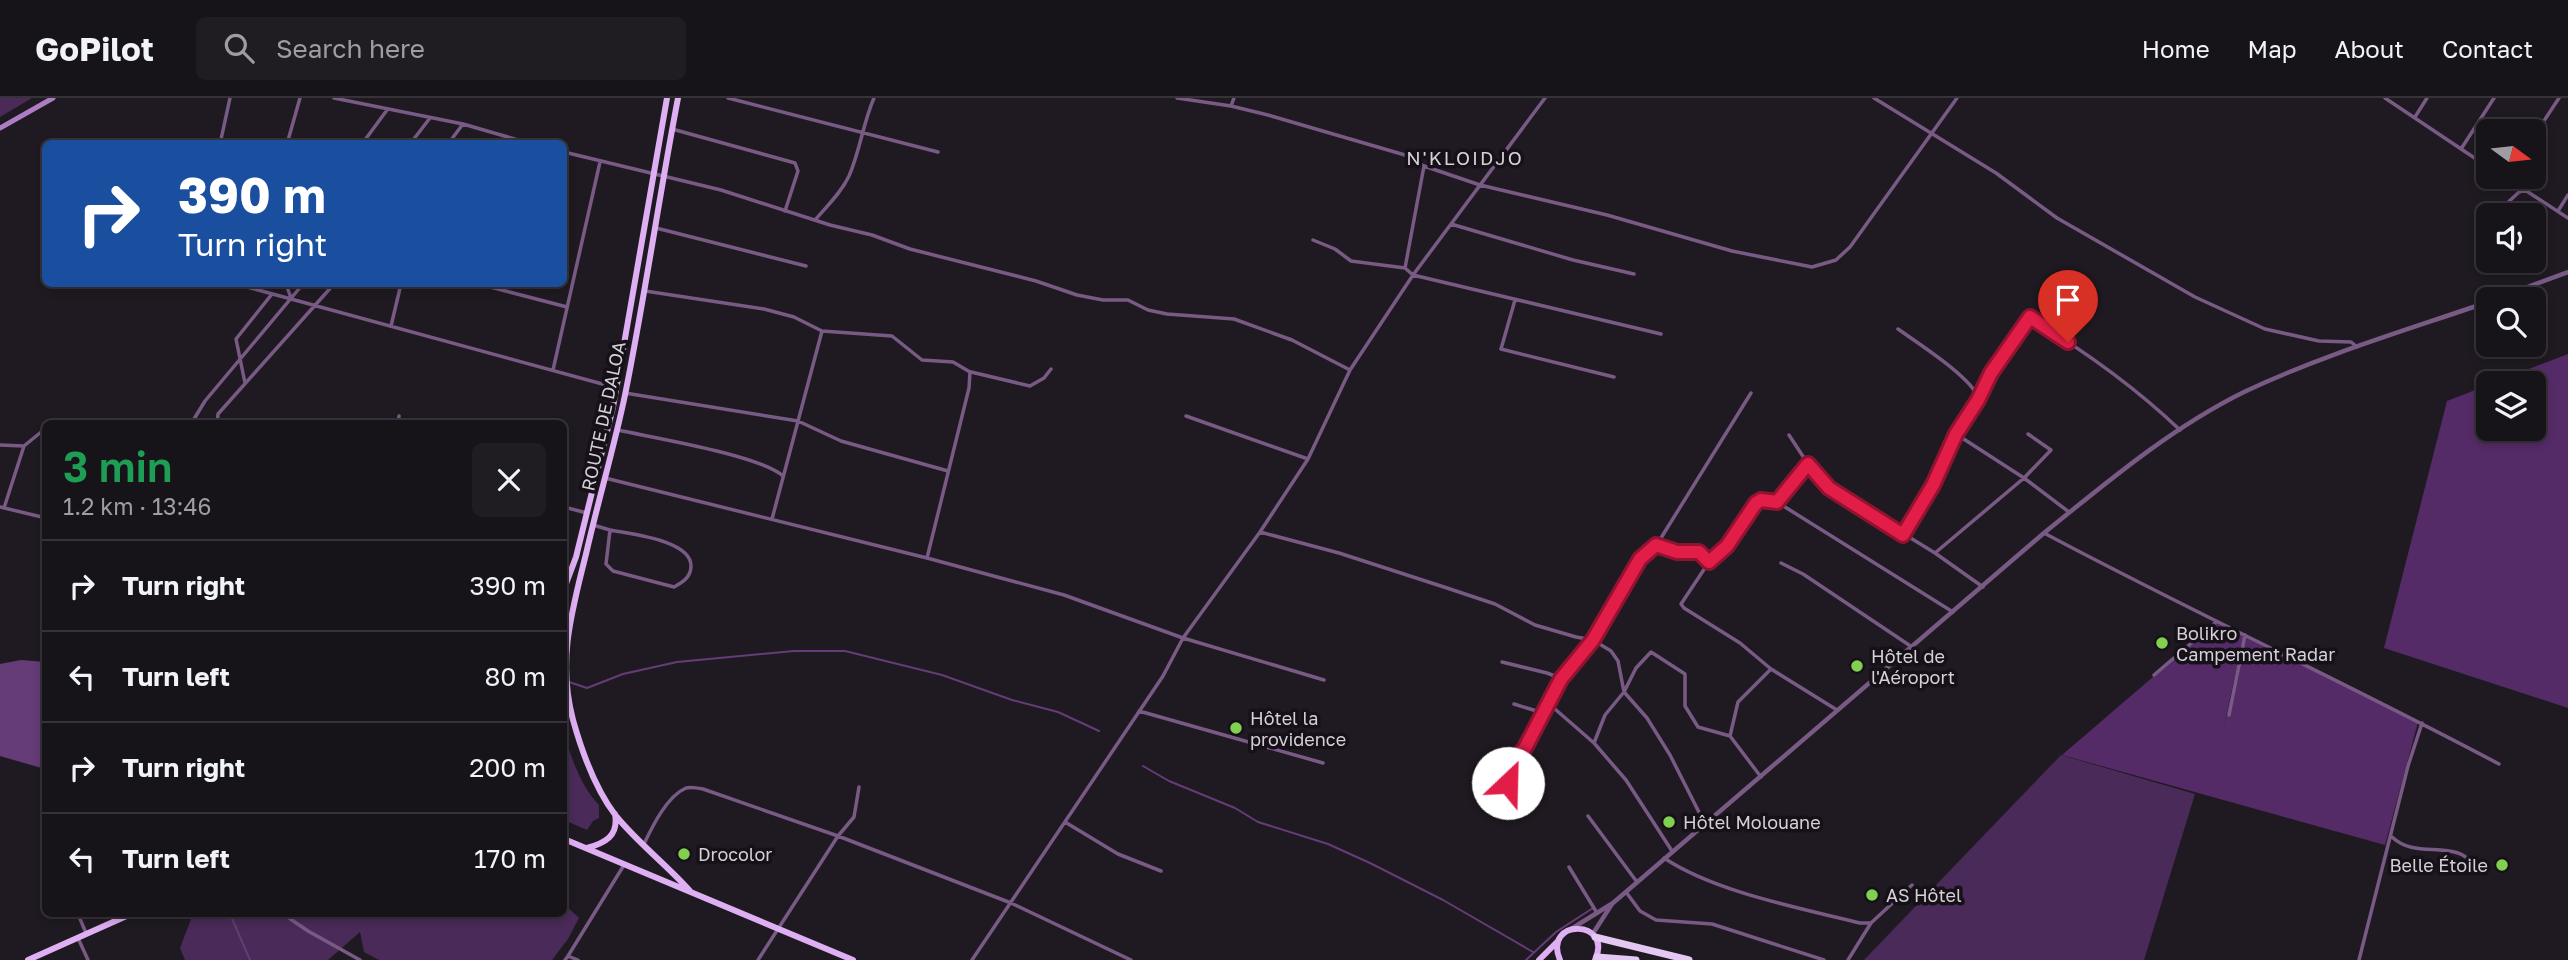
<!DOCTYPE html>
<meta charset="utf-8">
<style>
:root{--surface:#171419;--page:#201d22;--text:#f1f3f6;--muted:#9e9ea2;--line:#363338}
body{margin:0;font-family:"Golos Text",sans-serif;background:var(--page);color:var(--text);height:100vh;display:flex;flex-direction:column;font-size:26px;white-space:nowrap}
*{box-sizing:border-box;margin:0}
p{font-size:23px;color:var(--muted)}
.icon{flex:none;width:38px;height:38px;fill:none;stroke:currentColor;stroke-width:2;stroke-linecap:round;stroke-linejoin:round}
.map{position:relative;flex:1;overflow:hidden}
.details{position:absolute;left:42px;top:322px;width:525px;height:497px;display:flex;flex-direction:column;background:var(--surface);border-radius:10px;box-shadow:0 4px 10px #0003,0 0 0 2px var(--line)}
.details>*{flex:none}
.top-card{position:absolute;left:42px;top:42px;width:525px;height:147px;border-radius:10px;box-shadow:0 4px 10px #0003,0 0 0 2px var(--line);background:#1a4fa0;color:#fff;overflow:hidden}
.needle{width:46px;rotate:105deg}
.buttons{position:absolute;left:2476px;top:21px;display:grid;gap:14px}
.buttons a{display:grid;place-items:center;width:70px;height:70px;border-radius:10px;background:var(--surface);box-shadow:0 4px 10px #0003,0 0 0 2px var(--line);font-size:35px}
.pin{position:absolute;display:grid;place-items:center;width:60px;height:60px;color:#fff;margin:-72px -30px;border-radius:50% 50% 50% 0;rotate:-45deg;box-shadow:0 0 7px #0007}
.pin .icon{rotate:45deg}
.me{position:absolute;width:77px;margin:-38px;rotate:24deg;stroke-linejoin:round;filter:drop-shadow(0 0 5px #0008)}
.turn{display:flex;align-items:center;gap:24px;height:147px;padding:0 21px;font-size:32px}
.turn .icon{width:91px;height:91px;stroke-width:2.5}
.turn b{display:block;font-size:49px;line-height:60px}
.round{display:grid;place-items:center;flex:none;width:74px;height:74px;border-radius:10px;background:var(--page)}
.head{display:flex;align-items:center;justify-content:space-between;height:119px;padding:0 21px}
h1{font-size:42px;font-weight:600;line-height:52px;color:#1e9e55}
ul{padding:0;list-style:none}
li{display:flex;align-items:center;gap:21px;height:91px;padding:0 21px;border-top:2px solid var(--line)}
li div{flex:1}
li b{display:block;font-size:26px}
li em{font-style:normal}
header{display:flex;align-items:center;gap:42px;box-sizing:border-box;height:98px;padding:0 35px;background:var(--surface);border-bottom:2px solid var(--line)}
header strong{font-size:33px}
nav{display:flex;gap:38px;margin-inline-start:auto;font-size:24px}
.search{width:490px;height:63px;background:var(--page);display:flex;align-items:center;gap:18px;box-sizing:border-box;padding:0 24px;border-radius:10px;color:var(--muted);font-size:26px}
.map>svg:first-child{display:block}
</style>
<header>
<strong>GoPilot</strong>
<div class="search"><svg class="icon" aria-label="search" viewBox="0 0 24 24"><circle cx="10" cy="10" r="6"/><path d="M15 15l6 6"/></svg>Search here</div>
<nav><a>Home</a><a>Map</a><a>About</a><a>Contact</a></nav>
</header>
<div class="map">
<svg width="2568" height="862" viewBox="0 0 2568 862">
<rect width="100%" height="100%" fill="#1f1a21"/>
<path fill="#4a2a58" d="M0 0H32L0 19Z
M564 636C572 661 580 687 599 707V720L593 723 587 732 564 722Z
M2061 657 2195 696 2144 862H1864Z
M564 806 579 820 568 841 552 862H379L364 854 360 834 328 862H185L180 850 193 816H564Z"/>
<path fill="#552b67" d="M2568 256V610L2384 550 2447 303 2488 287V331H2534V285H2492Z
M2217 524 2244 537 2223 632 2245 539 2418 624 2385 747 2062 657Z"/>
<path fill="#653b78" d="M21 562 45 564V671L0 658V566Z"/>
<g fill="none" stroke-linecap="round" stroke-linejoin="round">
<path stroke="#653b78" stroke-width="2" d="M569 584 587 590 623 576 677 564 794 553H845L942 577 1012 602 1058 614 1099 633
M1143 668 1169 683 1235 710 1258 724 1328 746 1370 765 1443 802 1533 854
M230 816 250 862
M1526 862 1556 834 1593 810"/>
<path stroke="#785a85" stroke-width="3.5" d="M334 0 463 26 532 46
M728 0 938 54
M1177 0 1231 8 1268 17 1405 57 1424 68 1480 87 1607 117 1732 153 1812 169 1836 162 1850 149 1957 0
M1874 0 1996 75 2057 120 2195 199 2265 231 2319 243 2351 244 2357 249
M2385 0 2488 69
M1231 8 1234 0
M2415 19 2427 0
M672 31 795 65 798 73 785 113
M2534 38 2559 0
M220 46 230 0
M287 46 300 0
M362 46 387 12
M410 46 430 20
M448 46 463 26
M2461 51 2494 0
M564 54 721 92 830 127 872 137 910 151 1036 183 1077 197 1103 202H1128L1148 212 1167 216 1234 221 1292 242 1350 272
M2505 79 2568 120
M2558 113 2568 97
M2477 120 2503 109 2519 94 2526 92
M815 122C827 108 841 95 849 78 860 53 863 25 874 0
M1451 126 1573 162 1634 176
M656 130 806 168
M1313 142 1335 151 1351 163 1405 170 1413 177 1661 236
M1405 170 1424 68
M236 186 617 290
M286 186 291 200
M479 186 567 209
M645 193 764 211 794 219 822 233 892 238 922 262 953 264 970 274 969 290 927 460
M1515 202 1501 251 1614 279
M391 228 401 186
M1898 231C1916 244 1973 280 1978 300
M553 272 600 64
M971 274 1030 288 1044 280 1051 271
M245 285 236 241 272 196
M625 295 798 323 841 343 948 373
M1186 318 1308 361
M191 326 205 303 303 186
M217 326 218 316 334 186
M398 326 399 318
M618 332C654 340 759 357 783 378
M1956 336 2024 380 2069 414
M1789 337 1808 366 1829 390 1935 455 1983 489
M0 347 24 348 46 330
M605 380 927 460 1064 497 1183 540 1324 582
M1777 404 1808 366
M0 409 46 420
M564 409 587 415
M4 410 24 348
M772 421 822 233
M593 427 610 432 606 466 613 473 674 489C683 484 691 479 691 468 691 442 630 436 610 432
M1260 434 1339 455 1447 490 1495 506 1535 527 1576 539 1593 542 1611 553 1618 563 1624 594 1647 620 1670 657 1705 726
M2044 435C2194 515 2349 586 2499 666
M1903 437 1933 387 1956 336 1978 302 1991 275 2030 220C2083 252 2135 289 2180 332
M1656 448 1677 454H1699L1709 464
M1935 455 2024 380 2051 352 2028 336
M1781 465 1803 476 1912 549
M1502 564 1547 575 1560 580
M2154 577 2216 524
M1514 606 1543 615
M1837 612 1771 571 1740 545 1684 510 1681 506 1709 464 1727 448 1756 405 1761 402 1777 404 1953 514
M1139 613 1323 665
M2229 617 2245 537
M1594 645 1548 605 1561 581 1593 542 1641 461 1656 448 1751 295
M1486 670 1509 665 1519 658 1548 605
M1761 679 1730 638 1738 604 1771 571
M1504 706 1513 664
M1588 718 1637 784
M1065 724 1118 756 1161 773
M2392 739C2411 757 2436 748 2458 755 2466 757 2475 767 2481 773
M644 746C652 729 667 698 686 690 690 689 698 690 703 691L838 738 1011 805 1131 862
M1672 753 1626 682 1594 645 1605 617 1624 594 1636 570 1651 554 1685 576V608L1698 629 1730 638
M1664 760C1715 794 1800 810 1860 825H1871L1912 787
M1569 769 1597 815
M1626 794 1640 813 1656 822 1712 826 1824 862
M78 816 86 835
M283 816 308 833 360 862
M78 840 88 862
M568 858 624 767
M565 862 568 858 578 862
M758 862 838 738 854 719 859 689
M972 862 1163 578 1183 540 1260 434 1308 361 1350 272 1413 177 1545 0
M1848 862 1871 825
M2359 862 2408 668 2422 625"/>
<path stroke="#785a85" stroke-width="4.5" d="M2495 201 2568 174
M1571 831 1613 805 2044 435C2107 384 2171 330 2244 294 2322 257 2407 232 2488 204
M1592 837 1612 806"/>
<path stroke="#ad7dc3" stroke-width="5" d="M0 30 53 0"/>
<path stroke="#deaff2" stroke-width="6" d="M678 0C659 99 645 198 625 297 614 350 598 403 586 456 572 513 557 562 573 622 582 654 595 691 616 718 638 745 667 767 690 793
M564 491 576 459 613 309 667 0
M564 741 853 862
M587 750C605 745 619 738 615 716
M28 862 131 816
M1539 862 1557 844
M1560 862C1542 820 1614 821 1595 862"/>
<path stroke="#e4c7f2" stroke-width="7" d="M1595 839 1689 862
M1597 859 1636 862"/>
</g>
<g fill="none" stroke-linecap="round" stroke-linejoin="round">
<g stroke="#92132f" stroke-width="18">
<path id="route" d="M1508 685 1514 662 1525 650 1561 581 1593 542 1640 461 1656 447 1677 454H1699L1709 464 1727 448 1756 405 1761 402 1777 404 1808 366 1829 390 1903 437 1933 387 1956 336 1978 302 1991 275 2030 219 2068 244"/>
</g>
<use href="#route" stroke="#e11d48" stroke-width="12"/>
</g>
<g fill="#82d04f" stroke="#161118" stroke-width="2.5">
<circle cx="2162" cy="545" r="7"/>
<circle cx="1857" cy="568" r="7"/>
<circle cx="1236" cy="630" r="7"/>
<circle cx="1669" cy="724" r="7"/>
<circle cx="684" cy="756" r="7"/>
<circle cx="2502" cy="767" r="7"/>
<circle cx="1872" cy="797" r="7"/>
</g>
<g text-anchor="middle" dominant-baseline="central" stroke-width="7" stroke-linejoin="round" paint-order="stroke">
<g font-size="18" fill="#d4d0d6" stroke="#161118">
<text transform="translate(603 318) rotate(-78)">ROUTE DE DALOA</text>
</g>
<g font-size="18" fill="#d4d0d6" stroke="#161118" text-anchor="start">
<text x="2176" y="535">Bolikro<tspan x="2176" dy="21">Campement Radar</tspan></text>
<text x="1871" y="558">Hôtel de<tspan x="1871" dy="21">l'Aéroport</tspan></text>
<text x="1250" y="620">Hôtel la<tspan x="1250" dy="21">providence</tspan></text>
<text x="1683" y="724">Hôtel Molouane</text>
<text x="698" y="756">Drocolor</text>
<text x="2488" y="767" text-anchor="end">Belle Étoile</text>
<text x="1886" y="797">AS Hôtel</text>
</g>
<g font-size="19" letter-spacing="2" fill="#d4d0d6" stroke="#161118">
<text x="1465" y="59">N'KLOIDJO</text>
</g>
</g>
</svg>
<div class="buttons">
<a><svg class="needle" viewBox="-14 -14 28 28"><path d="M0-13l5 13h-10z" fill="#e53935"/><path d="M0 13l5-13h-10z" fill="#9e9ea2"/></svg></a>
<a><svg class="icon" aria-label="sound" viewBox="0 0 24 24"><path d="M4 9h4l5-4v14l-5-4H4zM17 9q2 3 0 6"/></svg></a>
<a><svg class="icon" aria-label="search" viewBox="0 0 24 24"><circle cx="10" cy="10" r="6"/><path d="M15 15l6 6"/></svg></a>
<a><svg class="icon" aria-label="layers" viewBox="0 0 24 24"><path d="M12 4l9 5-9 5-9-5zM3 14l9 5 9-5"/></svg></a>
</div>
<div class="pin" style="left:2068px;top:244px;background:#d93025"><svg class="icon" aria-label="arrive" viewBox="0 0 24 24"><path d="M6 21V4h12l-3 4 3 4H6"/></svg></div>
<svg class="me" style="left:1508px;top:685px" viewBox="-20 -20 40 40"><circle r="19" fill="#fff"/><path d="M0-13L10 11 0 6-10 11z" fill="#e11d48"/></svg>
<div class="top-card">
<div class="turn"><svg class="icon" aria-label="right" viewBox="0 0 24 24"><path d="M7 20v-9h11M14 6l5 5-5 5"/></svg><div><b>390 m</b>Turn right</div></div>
</div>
<section class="details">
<div class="head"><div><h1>3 min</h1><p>1.2 km · 13:46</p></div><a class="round"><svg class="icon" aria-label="close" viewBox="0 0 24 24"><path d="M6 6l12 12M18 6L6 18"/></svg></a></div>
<ul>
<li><svg class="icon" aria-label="right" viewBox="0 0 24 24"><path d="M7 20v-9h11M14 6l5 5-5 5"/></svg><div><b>Turn right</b></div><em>390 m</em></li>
<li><svg class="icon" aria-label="left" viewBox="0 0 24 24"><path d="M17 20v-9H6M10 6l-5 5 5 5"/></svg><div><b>Turn left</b></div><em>80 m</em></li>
<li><svg class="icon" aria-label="right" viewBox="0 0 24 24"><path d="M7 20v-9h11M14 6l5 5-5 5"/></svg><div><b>Turn right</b></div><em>200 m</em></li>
<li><svg class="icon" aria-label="left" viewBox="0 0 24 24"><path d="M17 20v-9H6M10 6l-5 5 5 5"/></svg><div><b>Turn left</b></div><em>170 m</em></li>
</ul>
</section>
</div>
